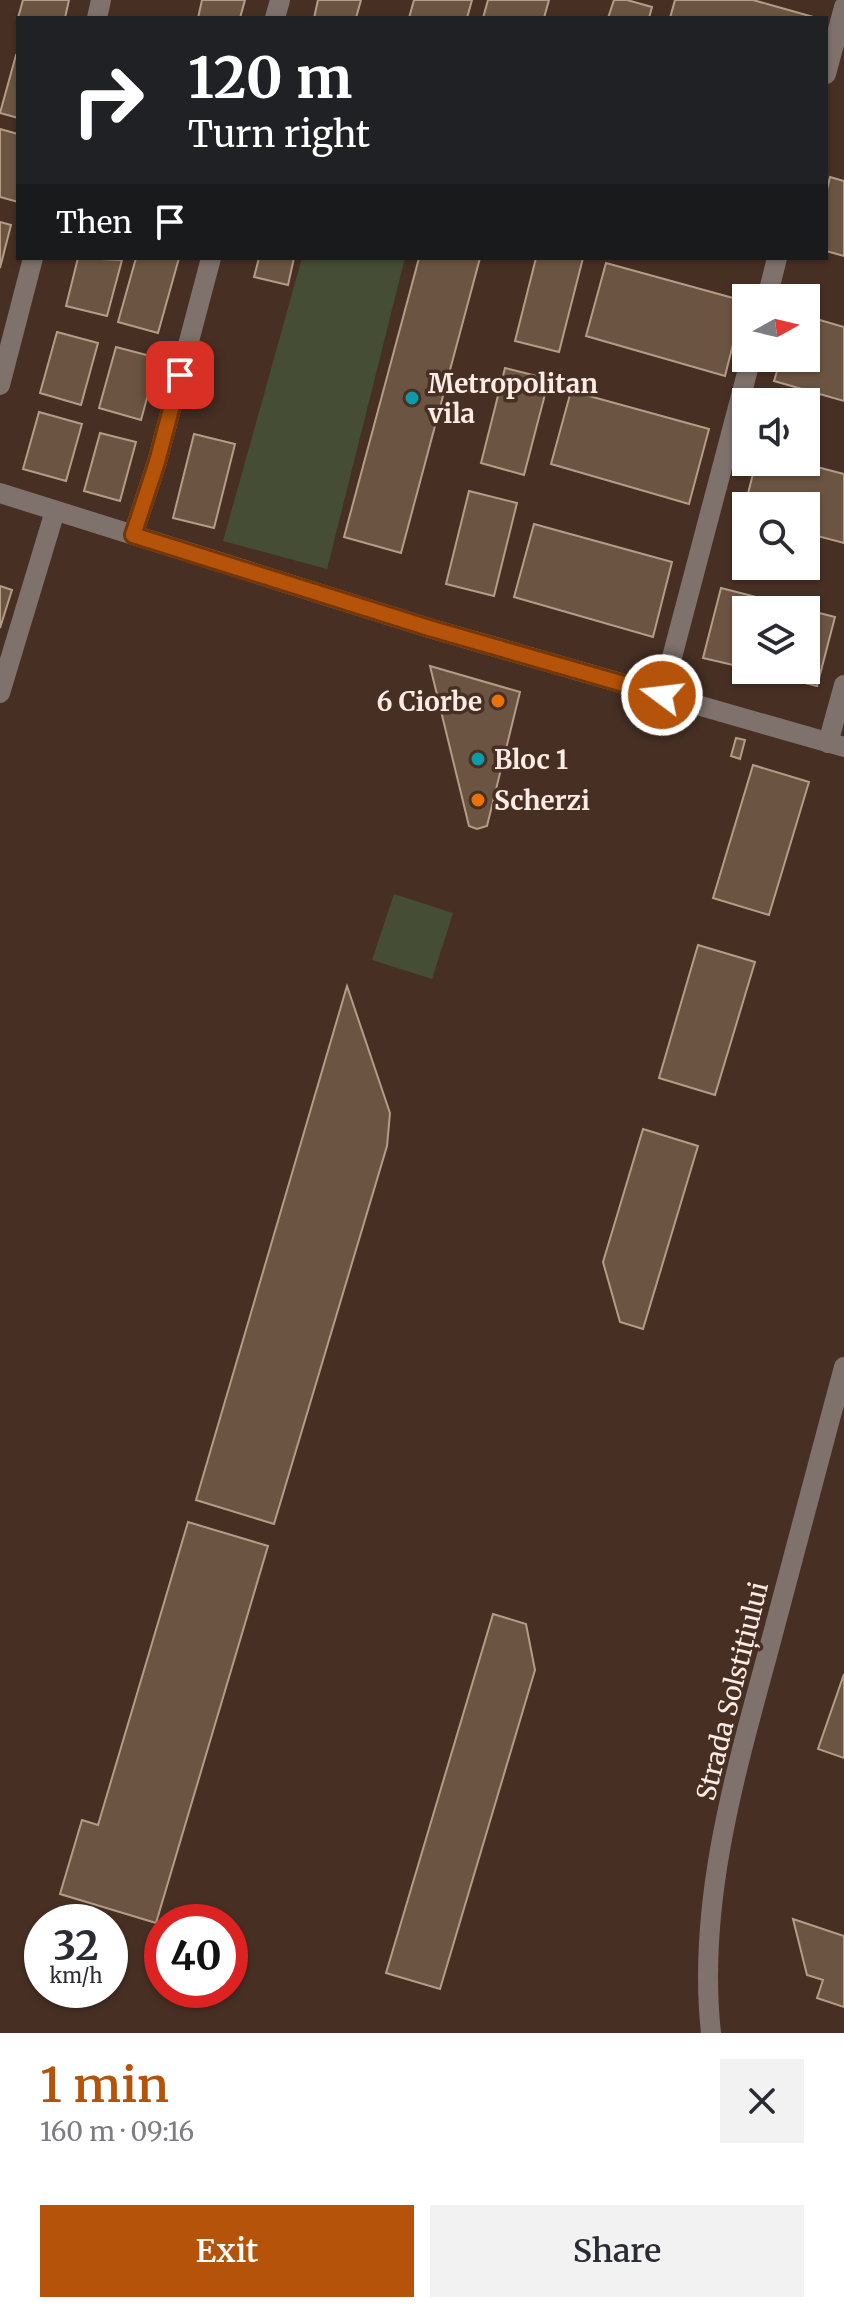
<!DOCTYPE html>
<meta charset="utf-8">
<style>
:root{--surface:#fff;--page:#f2f2f3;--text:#2b2b33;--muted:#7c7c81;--accent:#b45309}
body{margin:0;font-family:Merriweather,serif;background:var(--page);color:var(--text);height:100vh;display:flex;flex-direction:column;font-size:30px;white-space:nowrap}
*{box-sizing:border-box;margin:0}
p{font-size:26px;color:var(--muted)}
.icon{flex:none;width:44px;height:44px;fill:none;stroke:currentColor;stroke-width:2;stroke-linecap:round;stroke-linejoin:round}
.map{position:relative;height:2033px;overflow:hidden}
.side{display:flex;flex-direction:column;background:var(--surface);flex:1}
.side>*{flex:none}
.guide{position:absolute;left:16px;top:16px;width:812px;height:244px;border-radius:0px;box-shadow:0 2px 6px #0004;background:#202124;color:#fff;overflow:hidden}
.needle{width:52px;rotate:82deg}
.controls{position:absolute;left:732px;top:284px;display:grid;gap:16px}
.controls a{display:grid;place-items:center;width:88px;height:88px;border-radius:0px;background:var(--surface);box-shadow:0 2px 6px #0004;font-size:40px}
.speed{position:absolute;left:24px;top:1904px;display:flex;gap:16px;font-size:40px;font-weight:700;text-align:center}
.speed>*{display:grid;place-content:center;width:104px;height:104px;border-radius:50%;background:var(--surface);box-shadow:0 2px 6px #0004;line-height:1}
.speed small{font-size:20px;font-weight:400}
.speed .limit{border:12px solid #d22;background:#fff;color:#111}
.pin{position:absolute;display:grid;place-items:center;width:68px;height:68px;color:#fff;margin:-34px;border-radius:16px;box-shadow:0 4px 12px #0006}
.me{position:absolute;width:88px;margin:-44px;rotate:285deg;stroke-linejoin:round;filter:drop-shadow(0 0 6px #0008)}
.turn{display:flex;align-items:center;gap:28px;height:168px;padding:0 40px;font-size:36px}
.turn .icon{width:104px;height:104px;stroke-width:2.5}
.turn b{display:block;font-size:56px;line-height:68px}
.then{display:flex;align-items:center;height:76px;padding:0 40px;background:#0003;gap:16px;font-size:30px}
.round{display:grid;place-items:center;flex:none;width:84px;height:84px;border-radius:0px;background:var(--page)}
.summary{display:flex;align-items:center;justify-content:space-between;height:136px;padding:0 40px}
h1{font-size:48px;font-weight:600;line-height:60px;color:var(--accent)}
.primary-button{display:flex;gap:16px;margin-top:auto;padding:16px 40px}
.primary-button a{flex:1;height:92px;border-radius:0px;background:var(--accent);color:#fff;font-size:32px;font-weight:600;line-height:92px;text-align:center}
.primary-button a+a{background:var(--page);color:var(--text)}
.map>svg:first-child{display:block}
</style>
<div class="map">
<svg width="844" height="2033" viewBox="0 0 844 2033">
<rect width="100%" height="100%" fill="#472f23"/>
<path fill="#464d35" d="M302 258H405L327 569 223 541Z
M394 894 453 913 432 979 372 960Z"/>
<path fill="#6b5542" stroke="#b59c87" stroke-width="2" d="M23 0H69L65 18H18Z
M202 0H245L240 18H198Z
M318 0H361L356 18H314Z
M414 0H472L467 18H409Z
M488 0H549L544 18H483Z
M614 0H627L652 7 649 18H608Z
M675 0H753L817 18H670Z
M16 55H18V118L0 113Z
M0 129 18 134V202L0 197Z
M830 177 844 181V256L826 251V194Z
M0 222 11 225 0 268Z
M78 258 122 260 107 316 66 306Z
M136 258H179L158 333 118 322Z
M259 258H294L288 285 254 277Z
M419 258H480L401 553 344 537Z
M536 258H583L559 352 515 341Z
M606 263 744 301 725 376 586 336Z
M806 316 844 327V401L774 381 781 358H806Z
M57 332 98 343 81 405 40 393Z
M116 347 158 358 141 420 99 408Z
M505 368 549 379 524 475 481 463Z
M571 391 709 429 689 504 551 464Z
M39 412 82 424 66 481 23 469Z
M100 433 136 442 120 501 84 491Z
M194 434 235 444 214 528 173 518Z
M756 462H798L844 474V543L806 533V506H746V518L742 517Z
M469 491 517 503 494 596 446 584Z
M534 524 672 562 653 637 514 597Z
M0 586 12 590 0 628Z
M721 588 835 617 817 686 752 670H806V610H746V668L703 658Z
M430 666 520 692 487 826 477 829 469 826Z
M736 738 745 740 740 759 731 756Z
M753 765 809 782 769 915 713 898Z
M698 945 755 962 715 1095 659 1078Z
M347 986 390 1113 387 1146 274 1524 196 1500Z
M643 1129 698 1146 643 1329 620 1322 603 1262Z
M188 1522 268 1546 156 1923 60 1894 82 1820 98 1825Z
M493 1614 526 1624 535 1670 440 1989 386 1973Z
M844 1674V1758L818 1749Z
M793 1919 844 1936V2007L817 1998 823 1980 807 1975Z"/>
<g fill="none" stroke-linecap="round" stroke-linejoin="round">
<path stroke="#7f726c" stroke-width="20" d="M97 18 101 0
M275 18 280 0
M826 74 844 7
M767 298 777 258
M0 385 33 258
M0 493 429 628 844 747
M133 535 157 462 211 258
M0 693 55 511
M662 695 751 358
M828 743 844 685
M711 2033C697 1906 734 1777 767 1656 793 1559 818 1463 844 1367"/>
</g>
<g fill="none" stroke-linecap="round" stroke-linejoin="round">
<g stroke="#753606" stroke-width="20">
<path id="route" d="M180 375 157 462 133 535 429 628 662 695"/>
</g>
<use href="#route" stroke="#b45309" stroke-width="14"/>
</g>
<g fill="#0f9aa8" stroke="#472f23" stroke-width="3">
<circle cx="412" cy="398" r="8"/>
<circle cx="478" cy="759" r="8"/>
</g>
<g fill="#e8710a" stroke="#472f23" stroke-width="3">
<circle cx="498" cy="701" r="8"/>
<circle cx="478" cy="800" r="8"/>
</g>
<g text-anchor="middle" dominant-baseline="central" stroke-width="7" stroke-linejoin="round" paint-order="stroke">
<g font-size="26" font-weight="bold" fill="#fdece5" stroke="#472f23" text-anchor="start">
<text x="428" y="383">Metropolitan<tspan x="428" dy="30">vila</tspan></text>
<text x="482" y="701" text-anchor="end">6 Ciorbe</text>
<text x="494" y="759">Bloc 1</text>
<text x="494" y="800">Scherzi</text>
</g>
<g font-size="26" fill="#fdece5" stroke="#472f23">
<text transform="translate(732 1691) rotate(-76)">Strada Solstițiului</text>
</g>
</g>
</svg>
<div class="controls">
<a><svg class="needle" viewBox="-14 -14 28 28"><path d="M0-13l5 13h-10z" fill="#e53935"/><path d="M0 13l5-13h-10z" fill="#7c7c81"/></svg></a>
<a><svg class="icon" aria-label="sound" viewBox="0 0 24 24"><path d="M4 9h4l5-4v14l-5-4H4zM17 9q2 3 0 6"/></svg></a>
<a><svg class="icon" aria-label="search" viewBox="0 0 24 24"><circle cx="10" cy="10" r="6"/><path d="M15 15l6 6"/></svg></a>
<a><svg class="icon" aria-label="layers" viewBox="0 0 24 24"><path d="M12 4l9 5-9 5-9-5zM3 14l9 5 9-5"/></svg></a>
</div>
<div class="speed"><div>32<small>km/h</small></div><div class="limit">40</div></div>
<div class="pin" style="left:180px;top:375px;background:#d93025"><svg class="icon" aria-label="arrive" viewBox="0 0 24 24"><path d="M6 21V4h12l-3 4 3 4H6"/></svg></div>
<svg class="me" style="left:662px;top:695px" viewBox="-20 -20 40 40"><circle r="17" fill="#b45309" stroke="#fff" stroke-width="3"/><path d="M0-11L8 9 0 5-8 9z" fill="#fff"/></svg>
<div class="guide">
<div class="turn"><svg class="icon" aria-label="right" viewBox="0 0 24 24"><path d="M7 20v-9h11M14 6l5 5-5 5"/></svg><div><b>120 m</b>Turn right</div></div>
<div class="then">Then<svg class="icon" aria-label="arrive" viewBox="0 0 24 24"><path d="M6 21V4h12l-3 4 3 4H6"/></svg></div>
</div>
</div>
<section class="side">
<div class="summary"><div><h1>1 min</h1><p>160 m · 09:16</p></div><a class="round"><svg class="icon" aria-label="close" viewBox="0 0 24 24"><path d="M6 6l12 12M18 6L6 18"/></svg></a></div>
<div class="primary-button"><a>Exit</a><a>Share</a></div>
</section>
